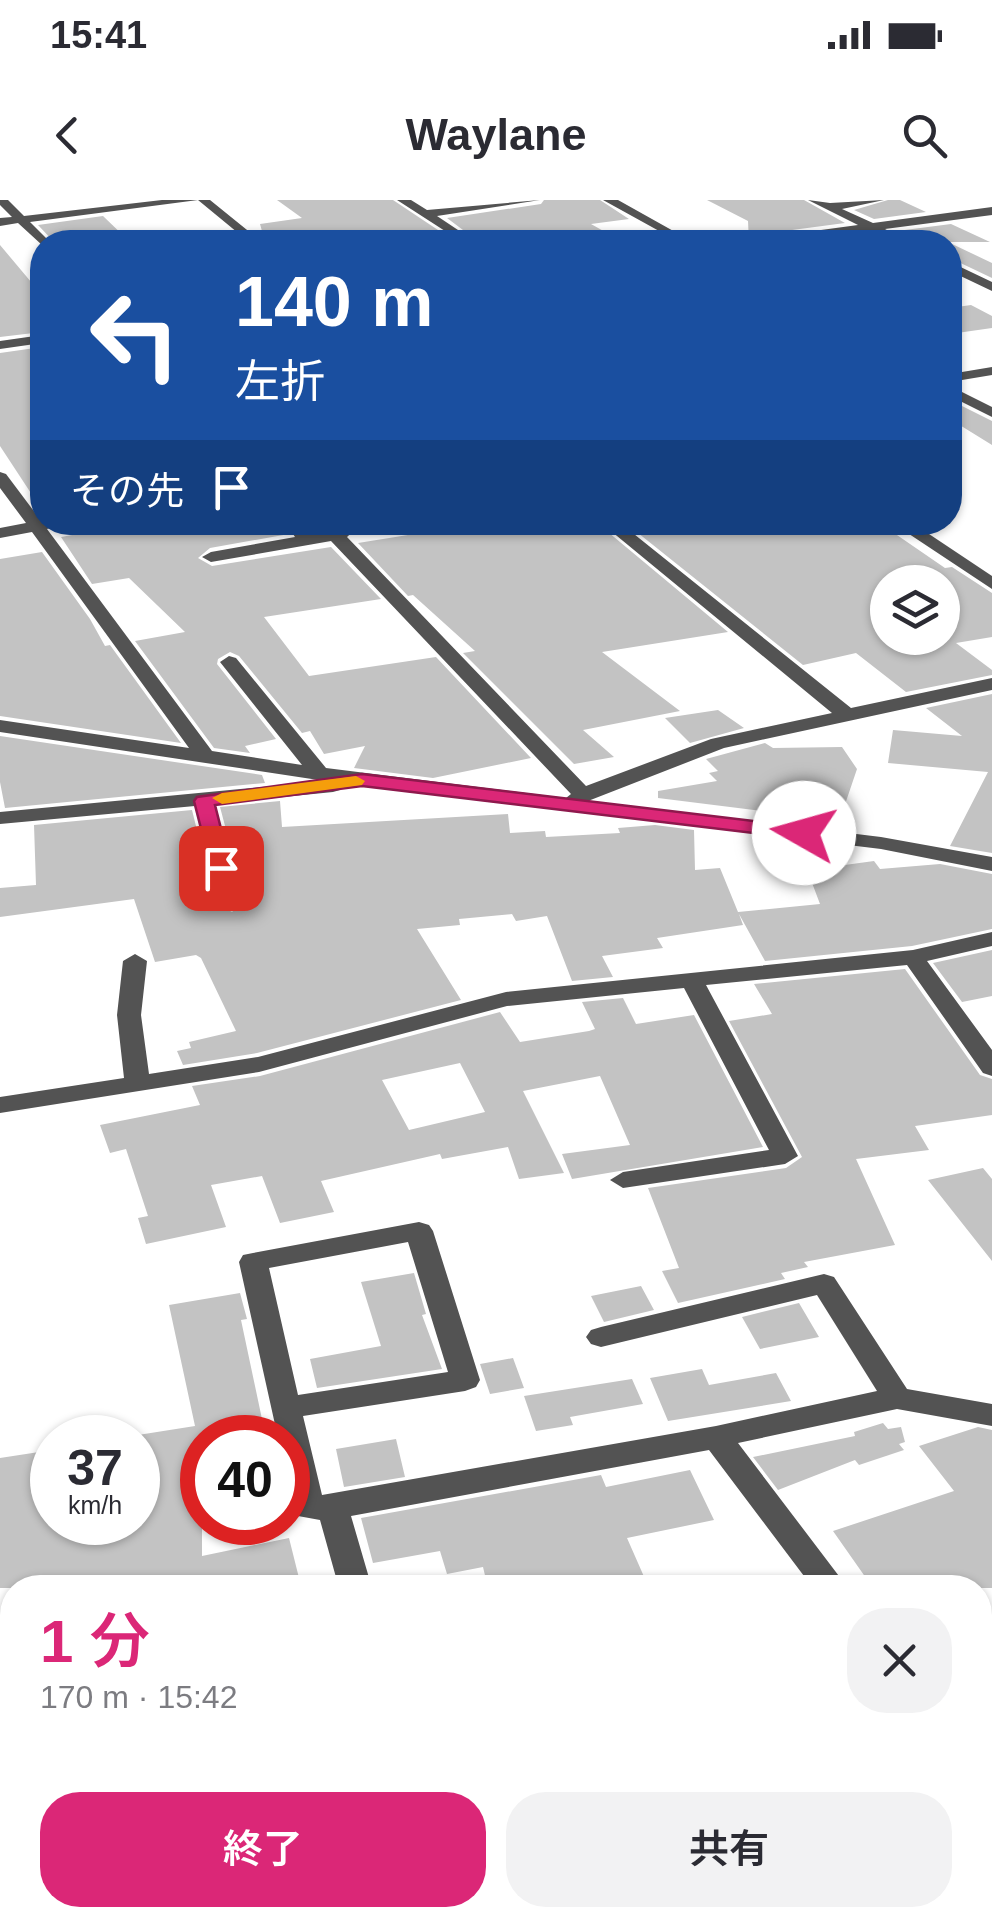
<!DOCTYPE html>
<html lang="ja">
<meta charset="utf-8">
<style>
:root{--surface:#fff;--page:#f2f2f3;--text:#2b2b33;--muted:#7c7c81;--accent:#db2777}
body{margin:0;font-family:Helvetica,"Noto Sans JP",sans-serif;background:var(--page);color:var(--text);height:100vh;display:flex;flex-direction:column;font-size:38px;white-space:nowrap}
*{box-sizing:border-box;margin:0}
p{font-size:32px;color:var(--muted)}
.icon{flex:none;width:55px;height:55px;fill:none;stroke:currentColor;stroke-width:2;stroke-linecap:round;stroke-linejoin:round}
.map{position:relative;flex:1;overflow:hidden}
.side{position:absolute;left:0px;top:1375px;width:992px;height:352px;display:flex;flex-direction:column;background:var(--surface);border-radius:40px 40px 0 0;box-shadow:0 2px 8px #0004}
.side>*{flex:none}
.banner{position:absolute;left:30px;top:30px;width:932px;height:305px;border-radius:40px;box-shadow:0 2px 8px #0004;background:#1a4fa0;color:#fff;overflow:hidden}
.fabs{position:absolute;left:870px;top:365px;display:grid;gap:20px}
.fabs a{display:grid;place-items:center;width:90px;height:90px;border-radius:50%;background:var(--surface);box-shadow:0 2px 8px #0004;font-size:50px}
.speed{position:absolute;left:30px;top:1215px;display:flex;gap:20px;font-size:50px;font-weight:700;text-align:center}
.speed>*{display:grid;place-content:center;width:130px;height:130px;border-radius:50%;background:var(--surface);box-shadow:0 2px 8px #0004;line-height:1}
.speed small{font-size:25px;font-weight:400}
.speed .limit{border:15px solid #d22;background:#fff;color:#111}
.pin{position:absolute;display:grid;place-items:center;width:85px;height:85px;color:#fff;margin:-42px;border-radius:20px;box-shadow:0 5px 15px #0006}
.me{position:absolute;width:110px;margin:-55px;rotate:277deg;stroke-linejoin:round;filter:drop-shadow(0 0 8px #0008)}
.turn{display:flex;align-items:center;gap:35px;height:210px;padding:0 40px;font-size:45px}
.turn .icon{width:130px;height:130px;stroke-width:2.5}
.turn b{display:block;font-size:70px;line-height:85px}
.then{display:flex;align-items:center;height:95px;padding:0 40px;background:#0003;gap:20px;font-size:38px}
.round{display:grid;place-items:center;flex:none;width:105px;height:105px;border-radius:40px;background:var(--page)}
.headline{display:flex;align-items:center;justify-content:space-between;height:170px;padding:0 40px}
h1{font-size:60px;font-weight:600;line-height:75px;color:var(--accent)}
.cta{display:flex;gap:20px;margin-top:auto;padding:20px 40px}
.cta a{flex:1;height:115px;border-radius:40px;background:var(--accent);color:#fff;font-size:40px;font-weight:600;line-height:115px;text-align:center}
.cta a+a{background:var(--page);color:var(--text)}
.status{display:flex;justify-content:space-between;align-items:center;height:70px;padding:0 50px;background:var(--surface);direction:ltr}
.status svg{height:28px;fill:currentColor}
header{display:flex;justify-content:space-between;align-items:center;height:130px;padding:0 40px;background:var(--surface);font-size:45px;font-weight:600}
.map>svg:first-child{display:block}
</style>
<div class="status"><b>15:41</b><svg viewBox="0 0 49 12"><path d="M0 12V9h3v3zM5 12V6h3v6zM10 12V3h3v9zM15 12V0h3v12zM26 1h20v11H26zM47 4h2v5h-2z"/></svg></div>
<header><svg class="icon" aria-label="back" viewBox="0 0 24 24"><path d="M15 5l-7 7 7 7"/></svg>Waylane<svg class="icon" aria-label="search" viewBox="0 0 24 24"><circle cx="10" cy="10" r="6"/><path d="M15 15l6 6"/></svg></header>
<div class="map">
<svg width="992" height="1727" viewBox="0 0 992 1727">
<rect width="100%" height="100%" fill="#fff"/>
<path fill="#c3c3c3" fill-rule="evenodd" d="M277 0H393L456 42H265L260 24 302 18Z
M544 0H600L629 19 591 24 623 42H479L447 18 541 4Z
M707 0H804L845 23 762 34 749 42 748 21Z
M888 0H900L926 12 874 19 854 10Z
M103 16 130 42H54L38 25Z
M951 24 990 42H912L897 31Z
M950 43 992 63V78L950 58Z
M0 45 42 95V132L0 137Z
M971 105 992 116V128L950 134V108Z
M42 147V310L0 246V153Z
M950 200 992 221V245L950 219Z
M282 322 289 334 210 348 198 358 212 366 331 347 381 399 264 417 309 476 436 457 531 558 433 578 354 568 365 546 324 554 310 531 302 533 239 456 230 452 218 459 217 464 276 539 245 546 250 553 214 548 135 441 185 432 129 378 92 384 61 337 112 328 117 334 183 324 189 332Z
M432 322H596L728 432 602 452 680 511 583 530 614 557 574 564 463 453 475 451 413 395 408 396 358 343 439 330Z
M670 322H751L767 331 812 322H878L945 368 952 367 992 393V437L956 443 992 470V475L906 492 856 453 803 465 633 329ZM888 382H942V438H888Z
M42 352 90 419 105 446 110 445 181 543 0 516V359Z
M992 494V653L950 646 988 572 888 563 893 530 962 536 926 508Z
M718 510 744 528 690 543 665 518Z
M0 536 262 575 265 583 5 608 0 582Z
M765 543 773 548 842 547 857 569 837 628 790 622 787 614 658 598V591L717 581 709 573 718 571 706 559Z
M280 601 282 627 508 614 510 633 545 631 546 637 620 633 618 628 655 625 694 630 695 670 720 668 738 712 820 704 797 643 831 647 823 668 874 661 880 669 940 664 992 674V729L912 746 765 761 739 714 743 725 657 738 663 748 602 756 613 777 572 781 547 716 516 721 512 714 459 719 460 725 417 729 461 800 257 853 183 865 177 851 191 848 189 842 236 831 201 758 196 755 155 762 134 699 0 717V688L36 685 34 625 192 610 215 703 232 712 245 701 220 607Z
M992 750V796L962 802 933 763Z
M905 769 980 875 992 879V915L915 926 929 950 856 959 895 1045 804 1062 808 1067 781 1073 785 1079 678 1103 662 1071 679 1068 648 988 786 968 802 957 729 821 772 814 754 784Z
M623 798 636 824 694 815 763 947 572 979 562 954 630 945 600 876 523 891 564 973 519 979 508 947 442 959 440 954 321 981 334 1012 280 1023 262 976 211 985 226 1027 146 1044 138 1018 148 1016 126 949 110 953 100 925 200 905 192 886 260 876 500 812 520 842 589 831 595 829 582 802ZM460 863 485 912 409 930 382 880Z
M983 968 992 979V1061L928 980Z
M414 1073 426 1114 422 1115 442 1169 317 1188 310 1159 381 1146 361 1082Z
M641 1086 654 1110 604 1122 591 1096Z
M240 1093 247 1119 241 1120 266 1238H202V1356L289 1338 300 1382 272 1388H0V1258L52 1250V1322H138V1235L195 1226 169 1105Z
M799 1103 819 1137 760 1149 742 1117Z
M513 1158 524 1188 490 1194 480 1164Z
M702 1169 709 1185 776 1173 791 1201 668 1221 650 1178Z
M632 1179 643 1204 570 1217 573 1225 536 1231 524 1196Z
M883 1223 888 1229 901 1227 905 1242 899 1244 904 1250 859 1265 855 1260 778 1290 753 1257 855 1236 854 1232Z
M978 1227 992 1230V1388H873L833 1331 954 1291 919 1246Z
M396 1239 405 1277 344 1287 336 1249Z
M690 1270 714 1320 627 1338 649 1388H488L483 1367 447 1374 440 1351 373 1363 361 1318 601 1275 606 1287Z"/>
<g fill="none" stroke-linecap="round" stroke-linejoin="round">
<path fill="#535353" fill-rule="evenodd" d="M0 0H8L24 16 162 0H210L262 42H249L198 0 30 22 50 42 42 45 18 23 0 26V18L12 17 0 5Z
M397 0H411L427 10 540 0 437 16 476 42H462Z
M603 0H618L693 42H679Z
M808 0 830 3 884 0 842 9 873 23 992 7V15L885 29 909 42H894L870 31 756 42 762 38 858 25Z
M950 62 992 82V91L950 71Z
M42 135V143L0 149V141Z
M992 167V175L950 182V174Z
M950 186 992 207V217L950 196Z
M0 272 6 274 42 322H69L47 329 212 551 302 565 220 462 229 456 236 458 326 568 566 598 571 594 331 341 211 362 202 357 211 352 295 337 285 322H302L306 329C329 333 342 322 363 322L347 337 586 586 711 539 832 513 600 322H619L851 508 992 478V490L724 548 588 601 881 637 992 657V671L881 649 341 583 340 590 333 592 215 604 241 702 230 709 219 702 195 606 0 624V612L325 581 0 532V520L189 548 32 332 0 338V328L26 323 0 288Z
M891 322H911L992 376V389Z
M992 732V746L927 761 992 850V876L983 873 907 765 706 785 798 956 785 964 623 988 610 980 623 972 769 950 684 788 507 806 259 872 0 913V897L124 878 117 815 123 761 135 754 147 761 141 815 149 874 258 857 506 792 913 750Z
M419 1022 429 1025 433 1031 480 1180 476 1187 465 1191 303 1216 322 1295 716 1226 877 1191 817 1095 601 1147 591 1144 586 1137 591 1130 601 1127 824 1074 834 1077 907 1189 992 1204V1226L897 1209 738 1243 848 1388H813L709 1250 351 1316 372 1388H339L320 1320 298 1316C284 1292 288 1264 288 1238H278L239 1062 243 1055 253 1053ZM408 1042 448 1172 298 1195 269 1068Z
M12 1549V1579L0 1581V1551Z
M980 1561 992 1565V1608L980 1603Z"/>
</g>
<path fill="#db2777" stroke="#8e194d" stroke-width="2.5" d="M362 574 804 627 813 633 804 639 362 586 215 605 231 668 221 674 211 668 194 601 197 597Z"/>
<path fill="#f59e0b" d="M356 576 365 581 362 585 222 604 212 598 222 593Z"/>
</svg>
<div class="fabs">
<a><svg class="icon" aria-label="layers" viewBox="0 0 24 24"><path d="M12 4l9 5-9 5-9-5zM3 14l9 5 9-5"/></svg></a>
</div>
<div class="speed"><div>37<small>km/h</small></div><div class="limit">40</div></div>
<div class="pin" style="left:221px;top:668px;background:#d93025"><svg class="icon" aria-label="arrive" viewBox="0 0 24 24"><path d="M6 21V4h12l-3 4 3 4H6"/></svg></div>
<svg class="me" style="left:804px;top:633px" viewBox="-20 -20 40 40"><circle r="19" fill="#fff"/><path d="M0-13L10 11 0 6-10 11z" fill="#db2777"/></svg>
<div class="banner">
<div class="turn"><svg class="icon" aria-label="left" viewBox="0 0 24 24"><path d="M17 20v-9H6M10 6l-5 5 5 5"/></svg><div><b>140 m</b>左折</div></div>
<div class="then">その先<svg class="icon" aria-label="arrive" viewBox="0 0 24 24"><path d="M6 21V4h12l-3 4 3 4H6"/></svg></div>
</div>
<section class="side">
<div class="headline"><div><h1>1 分</h1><p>170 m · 15:42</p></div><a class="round"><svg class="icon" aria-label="close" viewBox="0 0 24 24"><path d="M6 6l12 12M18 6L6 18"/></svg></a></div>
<div class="cta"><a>終了</a><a>共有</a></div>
</section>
</div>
